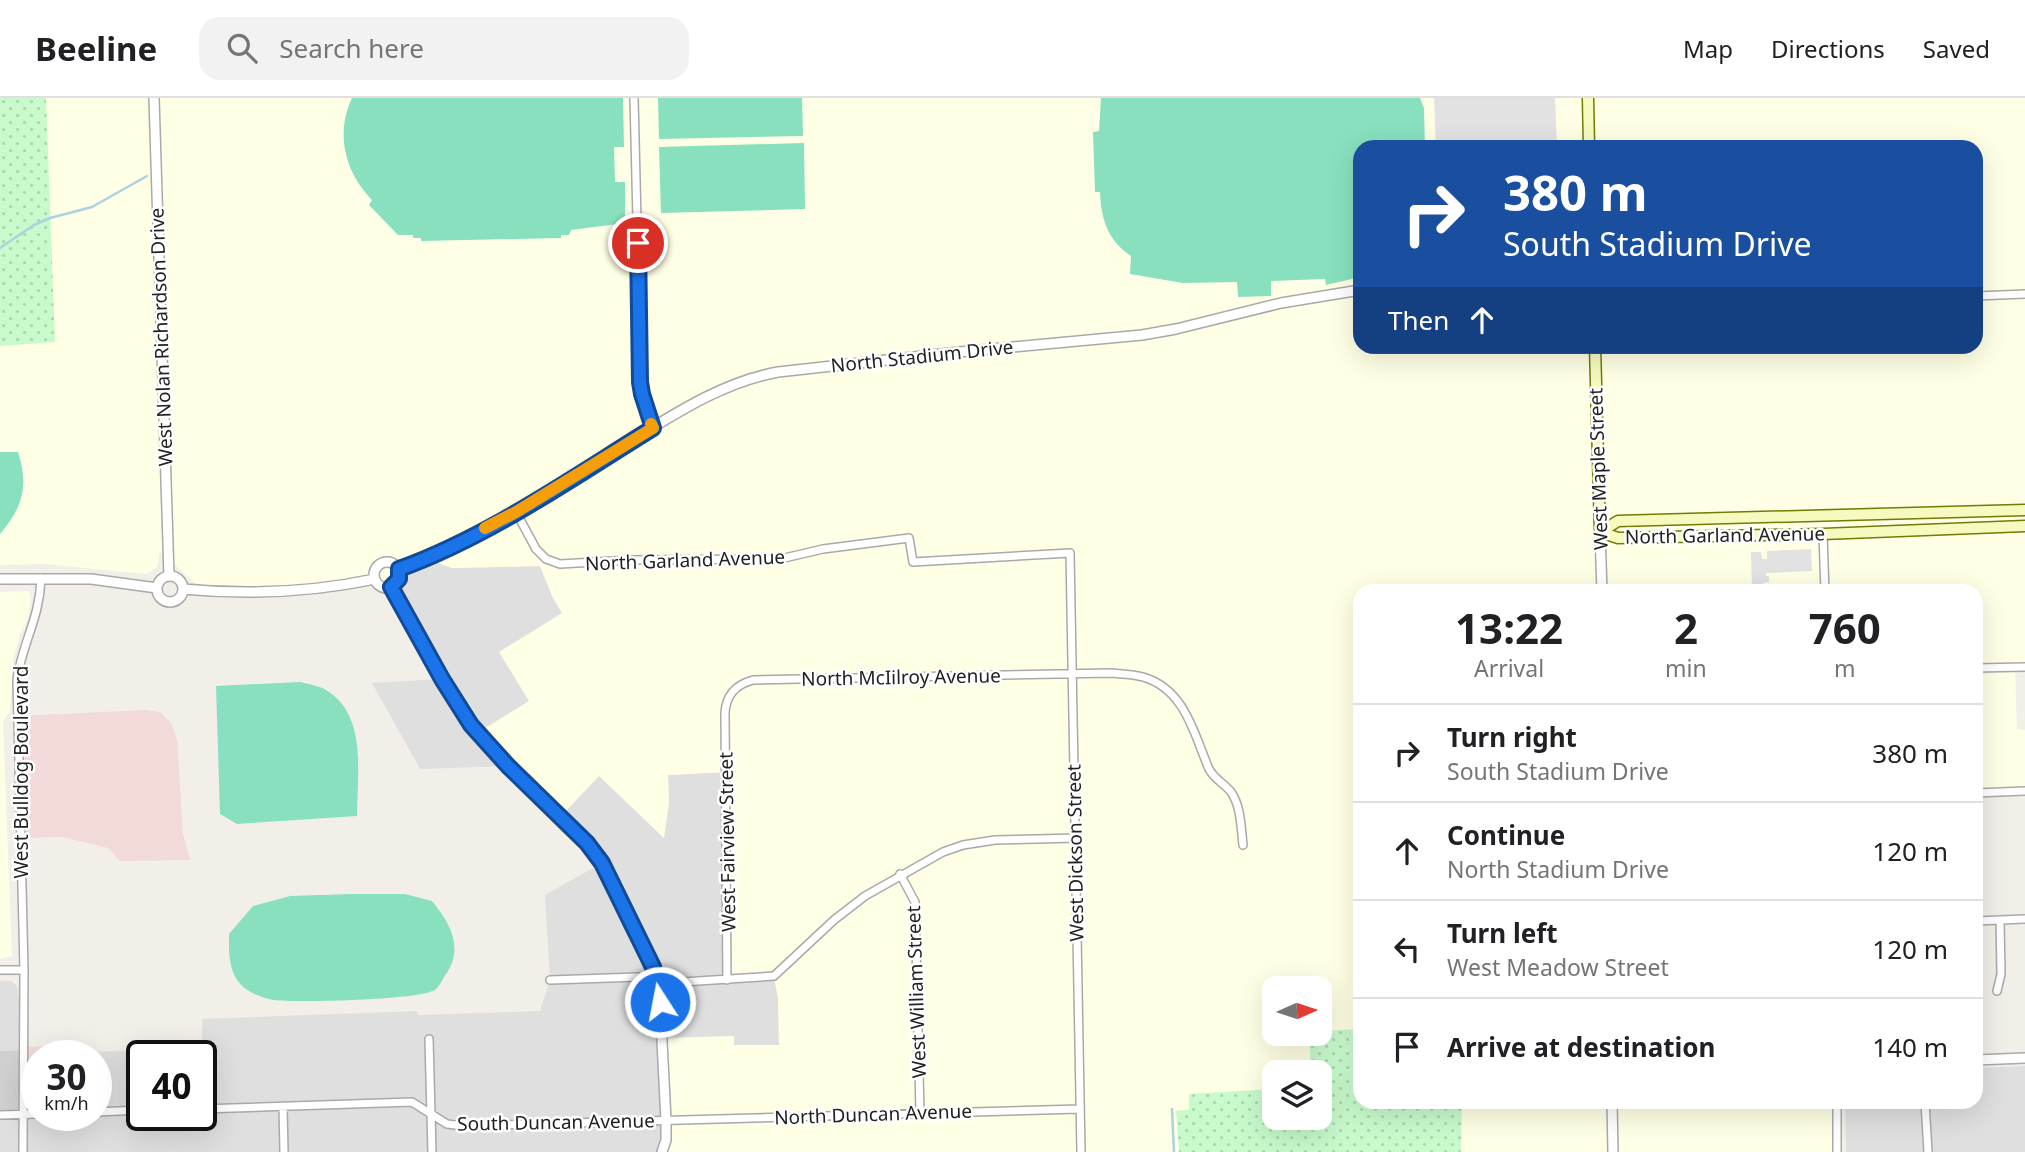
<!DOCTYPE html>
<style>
:root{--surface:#fff;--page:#f2f2f2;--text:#202124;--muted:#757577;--line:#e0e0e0}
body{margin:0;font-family:"Noto Sans",sans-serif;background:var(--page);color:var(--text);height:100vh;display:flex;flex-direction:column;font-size:26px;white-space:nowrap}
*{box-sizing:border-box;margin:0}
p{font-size:23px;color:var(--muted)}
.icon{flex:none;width:38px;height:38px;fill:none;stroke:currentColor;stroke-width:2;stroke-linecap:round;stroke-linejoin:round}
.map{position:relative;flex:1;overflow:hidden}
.sheet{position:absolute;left:1353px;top:486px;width:630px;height:525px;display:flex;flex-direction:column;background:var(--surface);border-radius:21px;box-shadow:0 7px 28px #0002}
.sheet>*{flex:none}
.hud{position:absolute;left:1353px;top:42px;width:630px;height:214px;border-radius:21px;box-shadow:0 7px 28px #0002;background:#1a4fa0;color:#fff;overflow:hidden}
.needle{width:46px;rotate:87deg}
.controls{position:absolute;left:1262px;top:878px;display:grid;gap:14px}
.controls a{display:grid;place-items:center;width:70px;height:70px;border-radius:14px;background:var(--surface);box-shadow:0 7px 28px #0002;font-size:35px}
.speed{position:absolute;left:21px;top:942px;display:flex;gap:14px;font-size:35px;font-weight:700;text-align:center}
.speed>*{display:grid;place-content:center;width:91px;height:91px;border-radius:50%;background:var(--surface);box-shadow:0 7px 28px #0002;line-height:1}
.speed small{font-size:18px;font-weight:400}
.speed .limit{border:4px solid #111;border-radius:10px;background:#fff;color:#111}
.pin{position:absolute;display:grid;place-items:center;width:60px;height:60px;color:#fff;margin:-30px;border:4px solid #fff;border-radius:50%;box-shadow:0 2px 7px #0007}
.me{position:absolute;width:77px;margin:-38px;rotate:349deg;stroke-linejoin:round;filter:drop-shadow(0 0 5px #0008)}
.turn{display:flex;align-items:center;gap:24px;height:147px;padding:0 35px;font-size:32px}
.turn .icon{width:91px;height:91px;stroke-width:2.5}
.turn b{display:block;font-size:49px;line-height:60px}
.then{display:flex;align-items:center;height:66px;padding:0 35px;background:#0003;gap:14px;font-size:26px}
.eta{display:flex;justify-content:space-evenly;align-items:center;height:119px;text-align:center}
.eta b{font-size:42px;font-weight:700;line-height:49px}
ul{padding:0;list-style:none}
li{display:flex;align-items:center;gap:21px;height:98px;padding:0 35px;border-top:2px solid var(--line)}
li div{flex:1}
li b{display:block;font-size:26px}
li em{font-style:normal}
header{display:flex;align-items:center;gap:42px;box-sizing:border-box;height:98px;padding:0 35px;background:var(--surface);border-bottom:2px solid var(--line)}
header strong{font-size:33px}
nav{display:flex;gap:38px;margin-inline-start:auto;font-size:24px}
.search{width:490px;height:63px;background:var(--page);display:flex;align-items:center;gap:18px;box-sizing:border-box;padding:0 24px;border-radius:21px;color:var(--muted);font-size:26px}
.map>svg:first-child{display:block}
</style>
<header>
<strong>Beeline</strong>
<div class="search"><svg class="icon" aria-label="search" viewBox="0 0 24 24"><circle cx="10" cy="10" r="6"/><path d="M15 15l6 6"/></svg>Search here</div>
<nav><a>Map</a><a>Directions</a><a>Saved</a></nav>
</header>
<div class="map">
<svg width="2025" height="1054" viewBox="0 0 2025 1054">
<defs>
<pattern id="park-dots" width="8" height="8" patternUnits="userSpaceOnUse" patternTransform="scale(1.75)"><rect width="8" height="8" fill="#c8facc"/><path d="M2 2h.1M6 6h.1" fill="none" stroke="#acd6af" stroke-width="1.8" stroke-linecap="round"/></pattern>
</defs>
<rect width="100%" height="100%" fill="#f2efe9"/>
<path fill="#e0dfdf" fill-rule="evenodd" d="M427 461 452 470 540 468 553 500 562 515 508 668 420 671 372 585 441 581 391 489 399 471Z
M726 674 774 878 778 900 779 947H734V939L662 1054H0V1017H96V957H55V955L202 951V921L417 913 418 917 540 913 550 882 545 797 602 765 560 719 599 678 669 705 668 677ZM142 957H201V1017H142Z
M0 883H11L17 888 24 932V952L0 953Z
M2025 968V1054H1846L1845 1005 1976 1004V970Z"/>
<path fill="#f2dad9" d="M146 612 160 614 171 625 177 641 183 736 190 762 120 763 108 750 62 739 20 740 17 618Z
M55 948V957H37V1016H25L24 949Z"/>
<path fill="#ffffe5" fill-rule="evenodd" d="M0 0H2025V569L2015 570 2017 631 2025 632V693L1976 695V494H1360V1004L1837 1005V1054H662V940L734 938V947H779L778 900 774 879 727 882 726 674 668 677 669 705 664 740 599 678 560 719 477 635 529 603 499 554 562 515 553 500 540 468 452 470 427 461 399 471V481L391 489H381L374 481 346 487 204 493 160 454 158 467 155 471 145 476 44 466 0 467ZM1360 49H1976V248H1360ZM1274 891H1320V936H1274ZM1274 975H1320V1020H1274Z
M29 493 31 502 28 520 20 537 13 563 10 614 3 623 12 858 0 861V494Z"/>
<path fill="#d0d0d0" d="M24 952 25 1016 0 1017V953Z"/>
<path fill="url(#park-dots)" d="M0 0H46L55 244 0 248Z
M1360 931V1004L1462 1005 1461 1054H1179L1176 1013 1189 1012V996L1274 991V1020H1320V975H1311L1309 936H1320V933Z"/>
<path fill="#88e0be" d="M352 0H623L624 49H614L615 84H625V125L571 132 569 137H561V140L421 143V140H413V137H398L369 107 372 102C345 74 335 36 352 0Z
M658 0H802L803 38 659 41Z
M1101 0H1420L1424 10 1425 49H1360V179L1326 187 1325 181 1271 183V198L1238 199 1237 184 1183 185 1130 176 1131 158C1108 143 1101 121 1100 94H1095L1093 34 1099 33Z
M804 45 805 111 661 115 659 49Z
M0 354H18C29 388 23 409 0 436Z
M300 584C308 586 319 588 326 592 368 617 357 677 357 718L237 726 220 716 216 588Z
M352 796H405L432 803C451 826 465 852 444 879 442 883 438 890 435 892 419 902 296 905 274 902 267 901 255 897 249 893 228 880 229 857 229 836L253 808 290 798Z"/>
<path fill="#e2e2e2" d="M1434 0H1555L1557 49H1436Z
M1811 451 1812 473 1766 475V478H1769V484L1763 485V493H1752L1751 454H1761L1762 461H1767V453Z"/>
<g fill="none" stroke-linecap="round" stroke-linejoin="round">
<path stroke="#aad3df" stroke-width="2.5" d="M0 150 34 127 50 120 92 109 147 78
M1172 1011 1174 1054"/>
<g stroke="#a9a9a9" stroke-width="10">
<path id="minor" d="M634 0 641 284 644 307 653 330
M1976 198 2025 196
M516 414 536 451 546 461 560 466 631 462 780 461 823 451 909 440 913 464 1070 455 1081 1054
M1823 436 1825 494
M1976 570 2025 569
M1976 695 2025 693
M900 776 915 804 920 1015
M1976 823 2025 821
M0 872H24
M550 882 638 879 667 885 774 878 834 822 865 798 943 754 963 747 995 742 1076 740
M727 882 725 615C726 597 735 587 753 582L1111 575C1121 576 1133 576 1143 579 1185 591 1194 636 1209 671 1214 681 1225 686 1231 694 1241 708 1241 730 1243 747
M1997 893 2001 876 2000 822
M429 941 432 1054
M1837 1004V1054
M1925 1004 1928 1054
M283 1008 284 1054
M201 1011 412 1004 447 1026 463 1028 1080 1011
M96 1014 142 1012
M0 1017 37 1016
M23 1054 24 872 17 581C23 543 40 520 41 480"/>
</g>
<g stroke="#a9a9a9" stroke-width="12">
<path id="tertiary" d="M154 0 169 478
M1600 434 1602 494
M374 477a13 13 0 1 1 26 0a13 13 0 1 1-26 0Z
M399 471C481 442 555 390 629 344 676 315 723 284 778 274L959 254 1142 237 1176 231 1281 205 1360 192
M157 491a13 13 0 1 1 26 0a13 13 0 1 1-26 0Z
M0 481H91L157 490
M391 489 441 581 471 627 508 668 587 745 602 765 653 869 660 904 666 1022V1042L662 1054
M183 491C246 497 313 494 375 481
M1976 962 2025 960
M1612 1004 1613 1054"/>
</g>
<g stroke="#707d05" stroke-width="13">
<path id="secondary" d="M1588 0 1589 49
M1595 248 1600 434
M1600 434 1618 423 2025 412
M1600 434 1618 440 1823 436 2025 428"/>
</g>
<use href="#minor" stroke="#fff" stroke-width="7"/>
<use href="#tertiary" stroke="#fff" stroke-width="9"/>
<use href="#secondary" stroke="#f7fabf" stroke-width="10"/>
</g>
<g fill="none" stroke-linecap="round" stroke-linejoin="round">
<g stroke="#114b97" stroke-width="18">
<path id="route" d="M638 145 640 284 642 296 653 330C572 380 488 439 399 471V481L391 489 442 581 471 627 508 668 587 745 602 765 653 869 660 904"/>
</g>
<use href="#route" stroke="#1a73e8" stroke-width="12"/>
<path stroke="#f59e0b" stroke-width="12" d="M485 430 516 414 653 330 651 326"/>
</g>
<g text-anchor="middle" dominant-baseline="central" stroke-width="5" stroke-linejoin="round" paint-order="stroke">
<g font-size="19" fill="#222" stroke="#fff">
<text transform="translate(161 239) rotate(-92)">West Nolan Richardson Drive</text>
<text transform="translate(922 258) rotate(-6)">North Stadium Drive</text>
<text transform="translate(1598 371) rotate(-92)">West Maple Street</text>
<text transform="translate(1725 437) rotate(-1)">North Garland Avenue</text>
<text transform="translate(685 462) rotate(-2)">North Garland Avenue</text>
<text transform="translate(901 579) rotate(-1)">North McIilroy Avenue</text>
<text transform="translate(21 674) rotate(-90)">West Bulldog Boulevard</text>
<text transform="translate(727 744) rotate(-91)">West Fairview Street</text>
<text transform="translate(1075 755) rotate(-91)">West Dickson Street</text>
<text transform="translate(916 894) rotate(-92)">West William Street</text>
<text transform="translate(873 1016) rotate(-2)">North Duncan Avenue</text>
<text transform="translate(556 1024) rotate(-1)">South Duncan Avenue</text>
</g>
</g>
</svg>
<div class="controls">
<a><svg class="needle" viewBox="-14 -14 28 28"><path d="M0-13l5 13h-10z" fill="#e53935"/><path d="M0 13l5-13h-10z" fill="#757577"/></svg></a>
<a><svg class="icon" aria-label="layers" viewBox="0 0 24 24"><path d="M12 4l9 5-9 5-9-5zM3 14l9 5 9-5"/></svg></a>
</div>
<div class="speed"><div>30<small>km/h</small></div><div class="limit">40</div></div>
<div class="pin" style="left:638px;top:145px;background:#d93025"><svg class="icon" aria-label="arrive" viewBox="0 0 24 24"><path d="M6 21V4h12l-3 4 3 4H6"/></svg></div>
<svg class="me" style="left:660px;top:904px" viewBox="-20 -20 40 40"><circle r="17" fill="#1a73e8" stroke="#fff" stroke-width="3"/><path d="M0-11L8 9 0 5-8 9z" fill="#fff"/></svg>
<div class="hud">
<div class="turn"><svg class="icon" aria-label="right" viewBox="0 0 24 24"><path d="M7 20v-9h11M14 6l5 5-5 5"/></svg><div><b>380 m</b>South Stadium Drive</div></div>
<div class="then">Then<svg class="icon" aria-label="ahead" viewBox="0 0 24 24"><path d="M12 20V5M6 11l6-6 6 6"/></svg></div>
</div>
<section class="sheet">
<div class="eta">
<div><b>13:22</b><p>Arrival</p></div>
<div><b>2</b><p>min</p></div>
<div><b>760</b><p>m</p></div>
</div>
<ul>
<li><svg class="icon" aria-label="right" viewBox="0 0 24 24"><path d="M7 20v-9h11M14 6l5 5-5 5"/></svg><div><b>Turn right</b><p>South Stadium Drive</p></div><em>380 m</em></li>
<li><svg class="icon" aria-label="ahead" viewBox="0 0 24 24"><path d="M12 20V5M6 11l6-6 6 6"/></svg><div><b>Continue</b><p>North Stadium Drive</p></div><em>120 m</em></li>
<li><svg class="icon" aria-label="left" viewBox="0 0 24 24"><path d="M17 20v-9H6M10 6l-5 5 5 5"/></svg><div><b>Turn left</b><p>West Meadow Street</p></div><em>120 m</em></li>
<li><svg class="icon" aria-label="arrive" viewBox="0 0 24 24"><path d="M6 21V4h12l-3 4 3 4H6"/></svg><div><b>Arrive at destination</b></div><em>140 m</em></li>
</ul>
</section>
</div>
